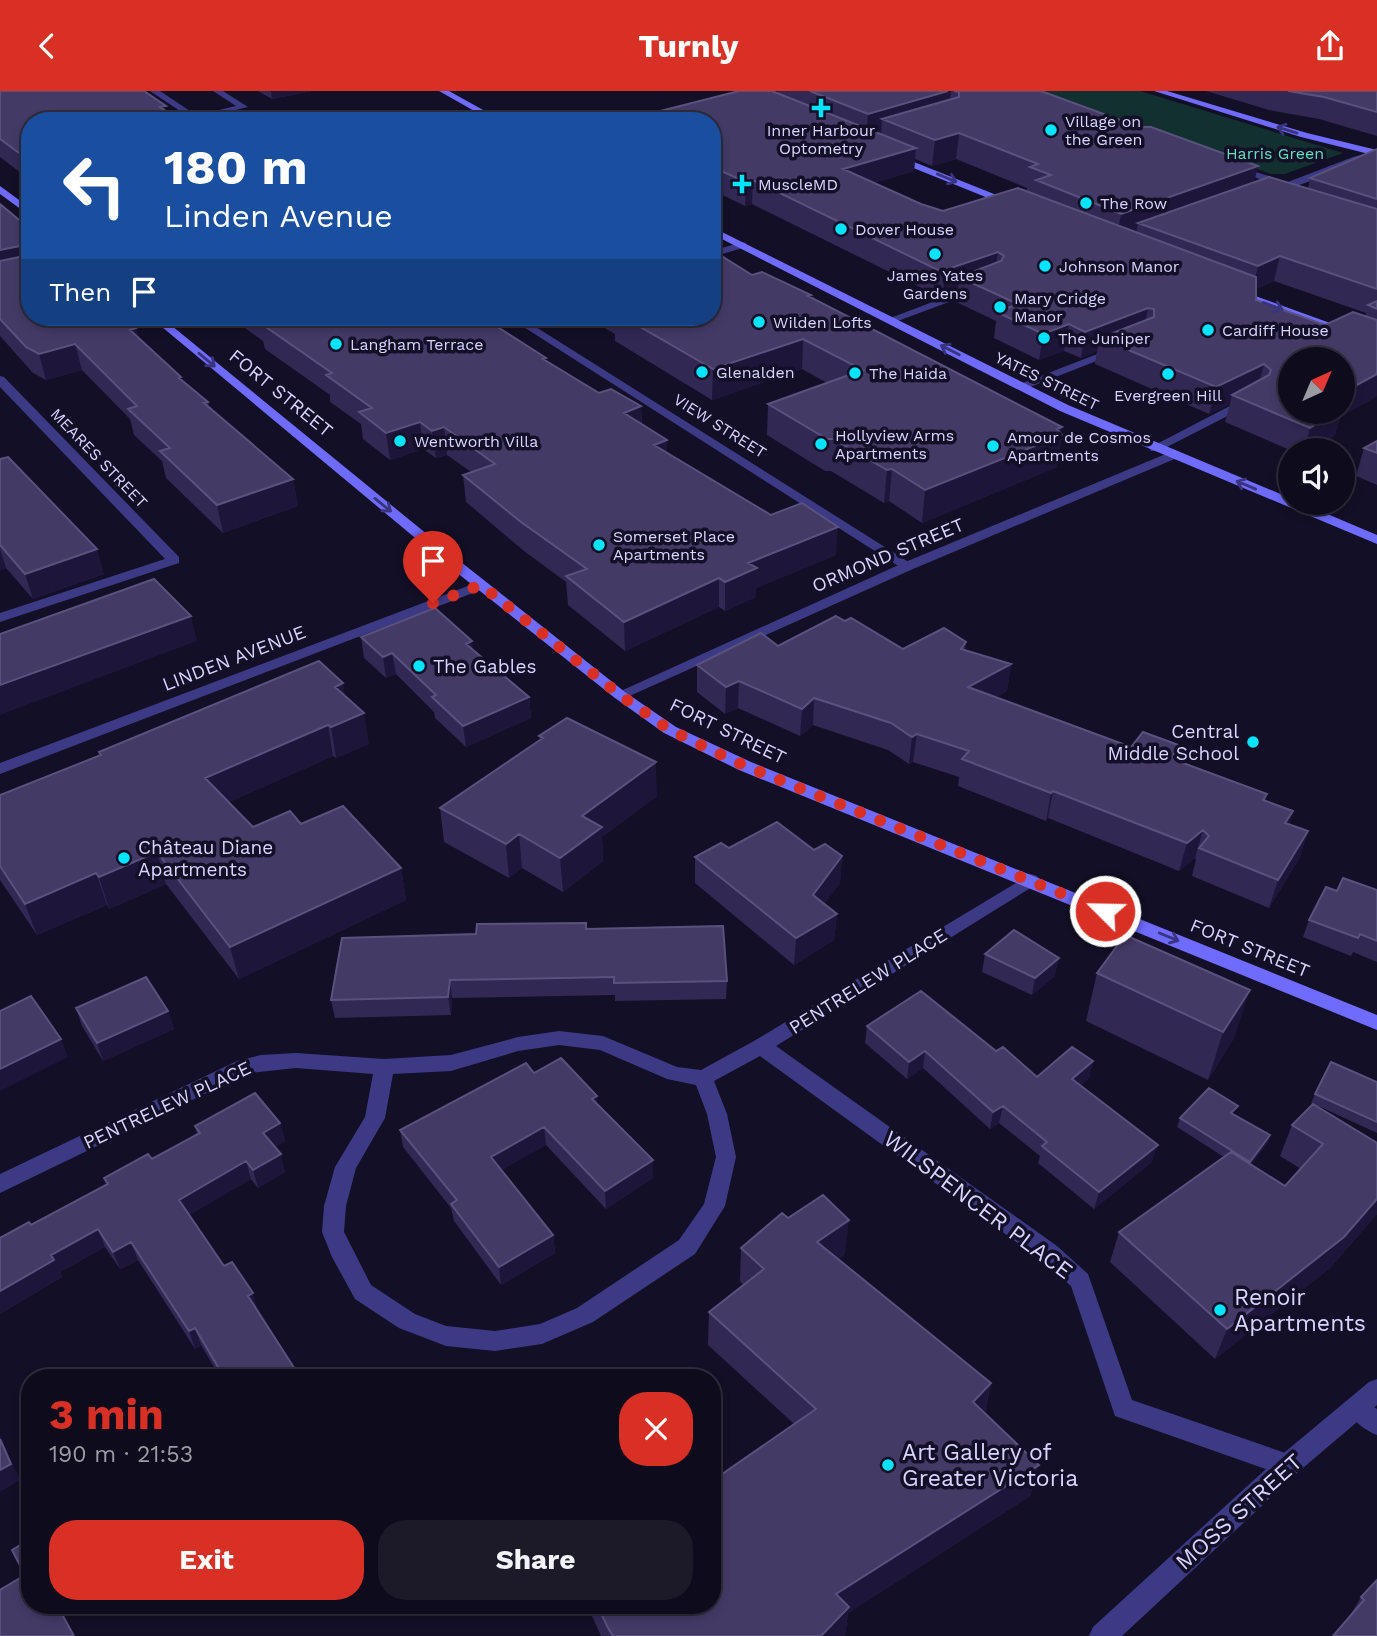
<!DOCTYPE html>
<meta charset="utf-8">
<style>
:root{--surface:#0e0b1c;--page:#1c1929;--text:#f1f3f6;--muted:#9b9ba3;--line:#2e2b3b;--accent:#d93025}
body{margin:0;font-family:"Work Sans",sans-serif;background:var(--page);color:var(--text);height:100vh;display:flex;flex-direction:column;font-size:26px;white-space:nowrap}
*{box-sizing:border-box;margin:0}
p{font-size:23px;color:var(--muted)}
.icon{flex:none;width:38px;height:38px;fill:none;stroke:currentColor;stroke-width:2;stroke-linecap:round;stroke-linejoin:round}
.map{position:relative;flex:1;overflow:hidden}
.details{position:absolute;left:21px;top:1278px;width:700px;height:245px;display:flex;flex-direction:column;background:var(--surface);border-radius:28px;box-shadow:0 4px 10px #0003,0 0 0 2px var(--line)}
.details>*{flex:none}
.hud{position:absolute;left:21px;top:21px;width:700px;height:214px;border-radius:28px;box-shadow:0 4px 10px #0003,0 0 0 2px var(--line);background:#1a4fa0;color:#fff;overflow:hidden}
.needle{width:46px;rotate:44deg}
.controls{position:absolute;left:1278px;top:256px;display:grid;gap:14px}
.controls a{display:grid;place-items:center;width:77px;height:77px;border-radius:50%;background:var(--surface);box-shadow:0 4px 10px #0003,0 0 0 2px var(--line);font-size:35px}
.pin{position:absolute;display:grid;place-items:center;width:60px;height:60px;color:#fff;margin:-72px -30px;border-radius:50% 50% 50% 0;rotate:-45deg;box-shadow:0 0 7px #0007}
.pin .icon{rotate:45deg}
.me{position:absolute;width:77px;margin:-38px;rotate:293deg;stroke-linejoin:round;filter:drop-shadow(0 0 5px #0008)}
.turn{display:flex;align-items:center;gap:24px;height:147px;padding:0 28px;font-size:32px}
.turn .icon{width:91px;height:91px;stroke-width:2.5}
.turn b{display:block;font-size:49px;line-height:60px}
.then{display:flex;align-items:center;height:66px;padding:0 28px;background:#0003;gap:14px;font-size:26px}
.round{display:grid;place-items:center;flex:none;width:74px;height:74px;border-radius:28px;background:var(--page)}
.overview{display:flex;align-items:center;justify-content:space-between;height:119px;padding:0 28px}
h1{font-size:42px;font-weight:700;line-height:52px;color:var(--accent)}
.primary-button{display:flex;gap:14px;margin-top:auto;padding:14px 28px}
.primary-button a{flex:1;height:80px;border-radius:28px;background:var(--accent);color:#fff;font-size:28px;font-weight:700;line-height:80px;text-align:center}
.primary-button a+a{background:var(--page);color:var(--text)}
header{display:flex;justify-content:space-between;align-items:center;height:91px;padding:0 28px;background:var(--accent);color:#fff;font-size:32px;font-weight:700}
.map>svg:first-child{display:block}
</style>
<header><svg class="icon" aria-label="back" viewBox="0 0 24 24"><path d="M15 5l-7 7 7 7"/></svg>Turnly<svg class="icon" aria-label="share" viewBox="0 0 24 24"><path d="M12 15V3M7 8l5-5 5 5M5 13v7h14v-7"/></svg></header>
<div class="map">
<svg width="1377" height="1545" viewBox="0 0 1377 1545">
<rect width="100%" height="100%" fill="#130f26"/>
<path fill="#12302f" d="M1038 0H1140L1343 62 1285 83H1271Z"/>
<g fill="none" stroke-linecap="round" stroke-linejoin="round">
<path fill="#3d3a85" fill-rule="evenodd" d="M213 0H223L248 16 193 29V25L236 15Z
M742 151 746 152V156L712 166V160Z
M980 193 985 196 984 198 895 231 885 229Z
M1118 255 1124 258 1122 260 1025 298 1015 295Z
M1249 305 1255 309 1253 312 1159 360H1151L1149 357Z
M174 465 179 466V472L0 531V522Z"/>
<path fill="#3d3a85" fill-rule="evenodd" d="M1377 60V66L1277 102 1272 99 1279 95 1228 77 1233 74 1288 91 1353 66Z
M0 285 4 286 179 466V472H169L0 296Z
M1173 360 1177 361V367L913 478 625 607H615L612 604 903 472Z
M481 490 486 491V497L0 683V672Z
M1031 783 1037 785 1040 789 1037 793 776 955 1057 1155 1088 1183 1132 1309 1297 1366 1300 1374 1297 1382 1288 1386 1115 1325 1071 1195 1041 1169 760 965 714 990 727 1023 736 1066 725 1115 695 1163 593 1231 542 1253 495 1260 446 1255 399 1237 355 1208 332 1166 322 1141 324 1115 335 1076 365 1026 373 983 296 977 248 982 0 1102V1083L237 970 261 964 296 962 384 968 451 964 518 946 559 940 603 945 677 976 701 979 754 950ZM559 954 600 959 667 988 696 994 707 1023 716 1066 704 1113 679 1149 577 1217 540 1233 495 1240 446 1235 415 1223 371 1194 344 1141 346 1115 356 1077 385 1027 393 983 451 980 518 960Z
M1358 1306 1377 1318V1344C1364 1339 1352 1329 1346 1317L1350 1309Z"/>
<path fill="#3d3a85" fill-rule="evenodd" d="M150 0H160L205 30H195Z
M508 226H520L915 475 913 478H903Z
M1377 1288V1314L1297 1382 1122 1545H1089L1093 1536 1279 1366 1369 1291Z"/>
<path fill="#6f6bff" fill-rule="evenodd" d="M439 0H449L503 30H492Z
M1154 0H1167L1307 42 1377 59V65L1301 46Z
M894 63 1014 111 1016 113 1008 115 891 68V64Z
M0 95 30 117V125L0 103Z
M712 136 1068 314 1290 407V411H1299L1377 444V453L1060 320 712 143Z
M1236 198 1377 249V256L1232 203V199Z
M150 226H161L466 475 625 601 676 636 751 671 1377 924V939L739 679 664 642 615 607 456 481Z"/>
</g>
<path fill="#312854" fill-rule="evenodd" d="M0 0 30 30V89L0 66Z
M258 0H312L272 8Z
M778 0H1041L1254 91 1308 98 1310 87 1377 58V305L1340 326 1335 344 1312 359H1290L1225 331 1230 313 1209 323 1095 273 1097 260 1081 267 1064 260 1039 269 994 247 996 230 956 211 958 199 943 204H936L752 113 745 115 712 99V30L778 2ZM915 68 932 75 956 68 1027 97 1026 101 943 120 921 113 874 92 914 80ZM1274 190 1366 222 1365 225 1325 234 1256 209V198Z
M1206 0H1377V45L1319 28 1269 19Z
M0 113 136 237 138 246 181 286V289L208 311 209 316 293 388 298 415 223 442 166 387 162 370 134 344 130 328 82 279 46 289 33 282 0 245Z
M752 184 811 204V206L1061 343 1057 376 922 432 889 410 884 412 831 380H825L767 344 768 313 827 292 802 278 712 309 615 250V243L586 226H712Z
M230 226H482L546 267V270L599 302 641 315 642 333 667 362 836 464 756 497V506L725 520 719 516 625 560 568 514 566 491 524 460 466 411 463 384 471 381 447 364 436 367 423 358 390 369 363 348 361 333 330 311V304L265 258 263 250Z
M1377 350V394L1356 385 1364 357Z
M0 368 104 483 33 508 6 477 0 479Z
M845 530 903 558 966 551 965 559 1011 573 1007 600 996 606 1131 656 1181 655 1178 665 1186 668 1185 672 1267 703 1265 710 1293 720 1289 733 1308 740 1299 768 1269 817 1192 785 1196 768 1195 767 1179 780 1048 727 1046 730 958 695 959 686 913 671 909 673 888 659 813 634 800 645 738 617 725 623 697 601V574L778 555Z
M361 546 473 558 529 606 531 627 466 656 435 627 434 621 396 583 386 587 364 567Z
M345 605 369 653 336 667 333 665 229 711 253 736 301 733 401 777 406 809 239 888 166 793 109 818 107 814 37 844 0 789V704L100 665 99 661Z
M539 645 657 705 602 746 603 770 563 801 522 777 509 787 444 751 440 717 540 649Z
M729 757 814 759 842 765 840 792 824 813 837 823 834 849 794 874 695 792V766Z
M1377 799V871L1353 861 1351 865 1303 846 1309 829 1337 800Z
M586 832 587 838 727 890 726 908 615 910V904L452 907 451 924 335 927 331 909 476 843Z
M1125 844 1234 947 1208 989 1086 930 1097 882Z
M985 863 1055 885 1032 904 982 881Z
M76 917 168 920 174 938 103 970 82 935Z
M867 935 996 960 1037 986 1093 970 1089 987 1080 995 1152 1071 1094 1118 1038 1072 1040 1065 999 1032 990 1038 923 977 907 988 865 952Z
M534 982 597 1014 653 1069V1087L606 1118 546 1054 501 1079 553 1144 555 1162 501 1194 454 1130 451 1117 403 1056 400 1039Z
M1377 991V1042L1314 1013 1377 1052V1123L1330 1177 1215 1268 1110 1171 1119 1141 1224 1066 1177 1036 1180 1027 1235 1024 1270 1044 1267 1053 1251 1073 1285 1095 1301 1078 1280 1065 1292 1034 1313 1013 1311 1012 1315 1003Z
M280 1032 285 1050 275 1056 285 1081 258 1097 251 1088 189 1124 224 1175 258 1220 300 1286H220L201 1254 195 1258 138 1169 120 1178 105 1156 60 1181 62 1186 0 1223V1147L31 1134 106 1094 104 1087 152 1068 197 1043 195 1035Z
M788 1127 845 1163 838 1168 991 1292 985 1322 1039 1374 1030 1405 848 1522 845 1545H601L587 1514H712L794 1333 708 1254 709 1221 743 1194 740 1190 741 1157Z
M1377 1489V1545L1348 1528 1361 1506Z"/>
<path fill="#1d163a" d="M271 0H312L272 8Z
M948 0H951L948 23 882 28 881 43 866 48 868 23Z
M959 42 956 68 932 75 935 49Z
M916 57 914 80 842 102 843 78Z
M1258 75 1252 101 1138 132 1136 143 1116 150 1121 123Z
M753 89 752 113 745 115 746 91Z
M25 154 30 171 0 184V159Z
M998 161 994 186H959L958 199 943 204 945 179Z
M1280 165 1274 190 1252 200 1258 175Z
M1148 217 1143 243 1100 247 1097 260 1081 267 1085 241Z
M1069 233 1064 260 1039 269 1043 243Z
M136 237 142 262 130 239Z
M803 248 802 278 712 309 713 278Z
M75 253 82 279 46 289 39 263Z
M1264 273 1257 300 1232 304 1230 313 1209 323 1216 296Z
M1377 283V305L1340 326 1335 344 1312 359H1304L1310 337 1325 320H1342V302Z
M641 315 642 342 624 322Z
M420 331 423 358 390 369 386 342Z
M444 336 447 364 436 367 432 340Z
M1062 336 1061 345 1062 344 1057 376 922 432 925 399Z
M667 349V376L654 354Z
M892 378 889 410 884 412 887 379Z
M293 388 298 415 223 442 217 414Z
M838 436 836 464 756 497V506L725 520V491L748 472Z
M0 458 6 477 0 479Z
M97 458 104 483 33 508 25 483Z
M719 487V516L625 560 624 531Z
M191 525 197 550 0 624V594Z
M472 550 474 572 466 553Z
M392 562 396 583 386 587 383 566Z
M1011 573 1007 600 965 623 968 596Z
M739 590 738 617 725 623 726 596Z
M343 592 348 623 335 596Z
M529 606 531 627 466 656 463 635Z
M814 607 813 634 800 645 802 618Z
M364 622 369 653 336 667 331 636Z
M328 634 333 665 213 718 205 687Z
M917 643 913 671 909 673 912 646Z
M656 671 657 705 602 746 603 770 563 801 560 767 582 725Z
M1053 700 1048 727 1046 730 1051 702Z
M1293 720 1284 748 1285 732Z
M1203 739 1195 767 1179 780 1187 752Z
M1308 740 1299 768 1269 817 1278 789Z
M519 743 522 777 509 787 506 753Z
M157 761 166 793 109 818 99 786Z
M842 765 840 792 811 831 813 804Z
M401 777 406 809 239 888 230 856Z
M96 782 107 814 37 844 25 813Z
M837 823 834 849 794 874 796 847Z
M1059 867 1055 885 1032 904 1035 887Z
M450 889 452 907 451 924 448 906Z
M1250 899 1234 947 1208 989 1223 941Z
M168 920 174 938 103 970 97 952Z
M61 948 68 966 0 1000V978Z
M925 960 923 977 907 988 909 971Z
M1093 970 1089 987 1068 1006 1072 988Z
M597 1005 598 1023 592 1008Z
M1003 1015 999 1032 990 1038 993 1021Z
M280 1032 285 1050 268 1060 263 1042Z
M544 1036 546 1054 493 1084 491 1066Z
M1270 1044 1267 1053 1247 1080 1250 1071Z
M1158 1054 1152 1071 1094 1118 1099 1101Z
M281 1063 285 1081 258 1097 253 1079Z
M653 1069V1087L606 1118 605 1100Z
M246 1070 251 1088 185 1127 179 1109Z
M1377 1108V1123L1330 1177 1215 1268 1227 1238Z
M849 1129 845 1163 814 1184 817 1151Z
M98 1138 105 1156 60 1181 62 1186 0 1223V1200L51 1164Z
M553 1144 555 1162 501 1194 499 1176Z
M131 1151 138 1169 120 1178 113 1161Z
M253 1202 258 1220 254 1222 248 1205Z
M195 1237 201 1254 195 1258 189 1240Z
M991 1292 984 1324 973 1311Z
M0 1344 20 1389 0 1401Z
M1039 1374 1030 1405 848 1522 845 1545H821L836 1503Z
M57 1514H81L64 1525Z"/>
<path fill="#433a66" stroke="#5a527e" stroke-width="2" d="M0 0H144L166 15 160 16 181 30H30V70L0 48Z
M739 0H772L916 57 843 78 921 113 943 120 1018 97 1256 186V209L1325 234 1353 221 1377 229V283L1342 302V268H1290V320H1337L1310 337 1232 304 1269 284 1271 279 1264 273 1216 296 1100 247 1154 226V218L1148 217 1085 241 1069 233 1043 243 997 221 1018 213 959 186 1001 170 1004 165 998 161 945 179H938L753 89 746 91 712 76V30H621Z
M810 0H948L868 23Z
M954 0H1041L1139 36H1151L1258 75 1121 123 1036 89 1051 84 1030 76 1038 73 959 42 935 49 882 28 959 6V1Z
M1288 0H1377V21L1324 6Z
M1377 58V108L1310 87Z
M1269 86 1377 118V198L1280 165 1258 175 1138 132Z
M0 113 30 138V226H125L136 237 130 239 181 286 179 287 208 311 204 312 293 388 217 414 160 360 170 357 128 318 137 315 75 253 39 263 26 256 0 228V170L24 165 25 154 0 159Z
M712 159 752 184 762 181 811 204 808 205 1062 336 1057 338 1062 344 925 399 892 378 887 379 833 348H827L768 313 863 279 803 248 713 278 623 226H712Z
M1377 210V218L1368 214Z
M260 226H482L546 267 543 268 599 302 611 298 641 315 624 322 667 349 654 354 771 424 802 412 838 436 748 472 757 477 725 491 719 487 624 531 566 485 587 478 521 431 463 384 495 373 444 336 432 340 420 331 386 342 359 321 372 317 326 284 332 282 260 232 267 230Z
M1377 350V362L1364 357Z
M8 366 97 458 25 483 0 454V368Z
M154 488 191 525 0 594V543Z
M435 517 472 550 466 553 529 606 463 635 432 606 436 604 392 562 383 566 361 546Z
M836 525 845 530 851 527 903 558 944 537 966 551 961 558 1011 573 968 596 1131 656 1143 641 1181 655 1174 663 1186 668 1183 672 1267 703 1263 709 1293 720 1285 732 1308 740 1278 789 1199 757 1209 745 1203 739 1187 752 1053 700 1051 702 962 668 969 660 917 643 912 646 891 632 814 607 802 618 739 590 726 596 697 574 761 542 778 555Z
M319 570 343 592 335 596 364 622 331 636 328 634 205 687 253 736 290 720 301 733 343 715 401 777 230 856 157 761 99 786 96 782 25 813 0 775V704L101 664 99 661Z
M567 627 656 671 582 725 602 736 560 767 519 743 506 753 440 717 543 647 539 645Z
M777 731 814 759 825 753 842 765 813 804 837 823 796 847 695 766 721 752 729 757Z
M1343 787 1377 799V850L1360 843 1358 847 1309 829 1326 796 1337 800Z
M586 832V838L723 835 727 890 614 892V886L450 889 448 906 331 909 342 847 476 843 477 833Z
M1014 839 1059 867 1035 887 985 863Z
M1125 844 1250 899 1223 941 1097 882Z
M146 886 168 920 97 952 76 917Z
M921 900 996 960 1003 956 1037 986 1072 956 1093 970 1072 988 1158 1054 1099 1101 1042 1055 1047 1051 1003 1015 993 1021 925 960 909 971 867 935Z
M31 905 61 948 0 978V920Z
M561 967 597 1005 592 1008 653 1069 605 1100 544 1036 491 1066 553 1144 499 1176 451 1113 457 1109 400 1039 526 972 534 982Z
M1331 971 1377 991V1031L1315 1003Z
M1209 997 1238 1015 1231 1022 1270 1044 1250 1071 1180 1027Z
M255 1002 280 1032 263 1042 281 1063 253 1079 246 1070 179 1109 224 1175 232 1171 253 1202 248 1205 300 1286H224L195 1237 189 1240 131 1151 113 1161 98 1138 51 1164 54 1169 0 1200V1147L29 1131 31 1134 108 1093 104 1087 148 1063 152 1068 200 1042 195 1035Z
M1313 1013 1377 1052V1108L1344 1146 1227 1238 1119 1141 1231 1061 1285 1095 1323 1053 1292 1034Z
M823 1104 849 1129 817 1151 991 1292 973 1311 1039 1374 836 1503 849 1516 821 1545H613L608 1537 597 1514H712V1390L816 1318 709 1221 764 1178 741 1157 782 1122 788 1127Z
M0 1348 11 1373 0 1379Z
M30 1448V1514H57L74 1545H0V1499L25 1484 12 1459Z
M1377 1489V1545H1333L1364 1509 1361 1506Z"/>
<defs><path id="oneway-shaft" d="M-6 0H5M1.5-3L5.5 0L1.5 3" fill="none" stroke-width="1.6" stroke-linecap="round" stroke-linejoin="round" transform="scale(1.75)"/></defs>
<g stroke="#38347d">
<use href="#oneway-shaft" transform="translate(1287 39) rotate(-163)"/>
<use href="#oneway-shaft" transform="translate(947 87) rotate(22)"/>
<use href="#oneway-shaft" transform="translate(1273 215) rotate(20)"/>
<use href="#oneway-shaft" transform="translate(950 259) rotate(-153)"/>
<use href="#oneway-shaft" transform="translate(207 269) rotate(40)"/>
<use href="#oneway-shaft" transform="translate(1246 394) rotate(-157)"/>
<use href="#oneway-shaft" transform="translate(383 414) rotate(39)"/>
<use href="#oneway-shaft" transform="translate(1169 846) rotate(22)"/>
</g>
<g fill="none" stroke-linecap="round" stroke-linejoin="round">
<path stroke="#d93025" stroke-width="12" stroke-dasharray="0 21.6" d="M433 512 481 494 620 604 670 639 745 675 1105 820"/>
</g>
<g fill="#00e5ff" stroke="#130f26" stroke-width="2.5">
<path d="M817.5 6.5h7v7h7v7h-7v7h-7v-7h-7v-7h7z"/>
<circle cx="1051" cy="39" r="7"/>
<path d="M738.5 82.5h7v7h7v7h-7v7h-7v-7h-7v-7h7z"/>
<circle cx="1086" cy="112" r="7"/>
<circle cx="841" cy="138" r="7"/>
<circle cx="935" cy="163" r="7"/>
<circle cx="1045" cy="175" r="7"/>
<circle cx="1000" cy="216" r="7"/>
<circle cx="759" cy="231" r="7"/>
<circle cx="1208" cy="239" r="7"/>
<circle cx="1044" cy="247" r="7"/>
<circle cx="336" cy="253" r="7"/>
<circle cx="702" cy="281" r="7"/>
<circle cx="855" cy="282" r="7"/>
<circle cx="1168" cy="283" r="7"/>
<circle cx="400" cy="350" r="7"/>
<circle cx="821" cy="353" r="7"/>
<circle cx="993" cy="355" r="7"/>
<circle cx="599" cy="454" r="7"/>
<circle cx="419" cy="575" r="7"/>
<circle cx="1253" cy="651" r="7"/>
<circle cx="124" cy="767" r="7"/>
<circle cx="1220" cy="1219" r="7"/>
<circle cx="888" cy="1374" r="7"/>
</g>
<g text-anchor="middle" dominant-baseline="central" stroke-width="7" stroke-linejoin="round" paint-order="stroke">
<g font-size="16" fill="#d9d4ff" stroke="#130f26" text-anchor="start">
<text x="1065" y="30">Village on<tspan x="1065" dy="18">the Green</tspan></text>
<text x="821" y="39" text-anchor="middle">Inner Harbour<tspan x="821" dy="18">Optometry</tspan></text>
<text x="758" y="93">MuscleMD</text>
<text x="1100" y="112">The Row</text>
<text x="855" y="138">Dover House</text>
<text x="1059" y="175">Johnson Manor</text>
<text x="935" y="184" text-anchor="middle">James Yates<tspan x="935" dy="18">Gardens</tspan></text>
<text x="1014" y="207">Mary Cridge<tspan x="1014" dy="18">Manor</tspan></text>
<text x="773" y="231">Wilden Lofts</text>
<text x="1222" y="239">Cardiff House</text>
<text x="1058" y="247">The Juniper</text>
<text x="350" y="253">Langham Terrace</text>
<text x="716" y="281">Glenalden</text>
<text x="869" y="282">The Haida</text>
<text x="1168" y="304" text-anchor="middle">Evergreen Hill</text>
<text x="835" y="344">Hollyview Arms<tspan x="835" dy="18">Apartments</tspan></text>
<text x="1007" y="346">Amour de Cosmos<tspan x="1007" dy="18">Apartments</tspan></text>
<text x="414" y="350">Wentworth Villa</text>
<text x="613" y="445">Somerset Place<tspan x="613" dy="18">Apartments</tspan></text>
</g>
<g font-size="16" fill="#5fe0c0" stroke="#130f26">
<text x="1275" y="62">Harris Green</text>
</g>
<g font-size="16" fill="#d9d4ff" stroke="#130f26">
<text transform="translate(1047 290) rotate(26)">YATES STREET</text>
<text transform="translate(720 335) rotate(32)">VIEW STREET</text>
<text transform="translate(99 367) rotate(46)">MEARES STREET</text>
</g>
<g font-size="19" fill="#d9d4ff" stroke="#130f26">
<text transform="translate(281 302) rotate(39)">FORT STREET</text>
<text transform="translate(888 464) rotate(-23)">ORMOND STREET</text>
<text transform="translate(234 567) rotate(-21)">LINDEN AVENUE</text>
<text transform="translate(728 640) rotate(26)">FORT STREET</text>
<text transform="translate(1250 857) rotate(22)">FORT STREET</text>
<text transform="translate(868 890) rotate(-32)">PENTRELEW PLACE</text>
<text transform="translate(167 1014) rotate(-25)">PENTRELEW PLACE</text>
</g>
<g font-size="19" fill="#d9d4ff" stroke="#130f26" text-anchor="start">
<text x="433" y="575">The Gables</text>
<text x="1239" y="640" text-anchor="end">Central<tspan x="1239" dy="22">Middle School</tspan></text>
<text x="138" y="756">Château Diane<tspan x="138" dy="22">Apartments</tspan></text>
</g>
<g font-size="23" fill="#d9d4ff" stroke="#130f26">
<text transform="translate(978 1114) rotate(37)">WILSPENCER PLACE</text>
<text transform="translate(1239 1421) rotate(-42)">MOSS STREET</text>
</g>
<g font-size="23" fill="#d9d4ff" stroke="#130f26" text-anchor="start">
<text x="1234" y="1206">Renoir<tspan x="1234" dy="26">Apartments</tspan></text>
<text x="902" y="1361">Art Gallery of<tspan x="902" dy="26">Greater Victoria</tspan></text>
</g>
</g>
</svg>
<div class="controls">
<a><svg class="needle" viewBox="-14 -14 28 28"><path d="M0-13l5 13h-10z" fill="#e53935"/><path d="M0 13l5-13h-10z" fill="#9b9ba3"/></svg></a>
<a><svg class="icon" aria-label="sound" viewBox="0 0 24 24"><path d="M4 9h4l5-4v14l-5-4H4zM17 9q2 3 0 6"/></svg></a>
</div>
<div class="pin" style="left:433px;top:512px;background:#d93025"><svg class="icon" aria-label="arrive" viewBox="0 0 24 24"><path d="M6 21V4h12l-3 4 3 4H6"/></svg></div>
<svg class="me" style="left:1105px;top:820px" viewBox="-20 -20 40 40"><circle r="17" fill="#d93025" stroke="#fff" stroke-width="3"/><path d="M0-11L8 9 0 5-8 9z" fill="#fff"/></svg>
<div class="hud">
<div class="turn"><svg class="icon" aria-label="left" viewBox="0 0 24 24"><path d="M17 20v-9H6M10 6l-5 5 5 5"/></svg><div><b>180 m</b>Linden Avenue</div></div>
<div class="then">Then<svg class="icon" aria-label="arrive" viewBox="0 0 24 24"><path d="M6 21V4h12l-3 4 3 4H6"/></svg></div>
</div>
<section class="details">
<div class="overview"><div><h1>3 min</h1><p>190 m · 21:53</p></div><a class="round" style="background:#d93025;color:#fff"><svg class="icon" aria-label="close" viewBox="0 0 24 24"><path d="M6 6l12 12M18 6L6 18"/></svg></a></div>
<div class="primary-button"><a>Exit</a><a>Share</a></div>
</section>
</div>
